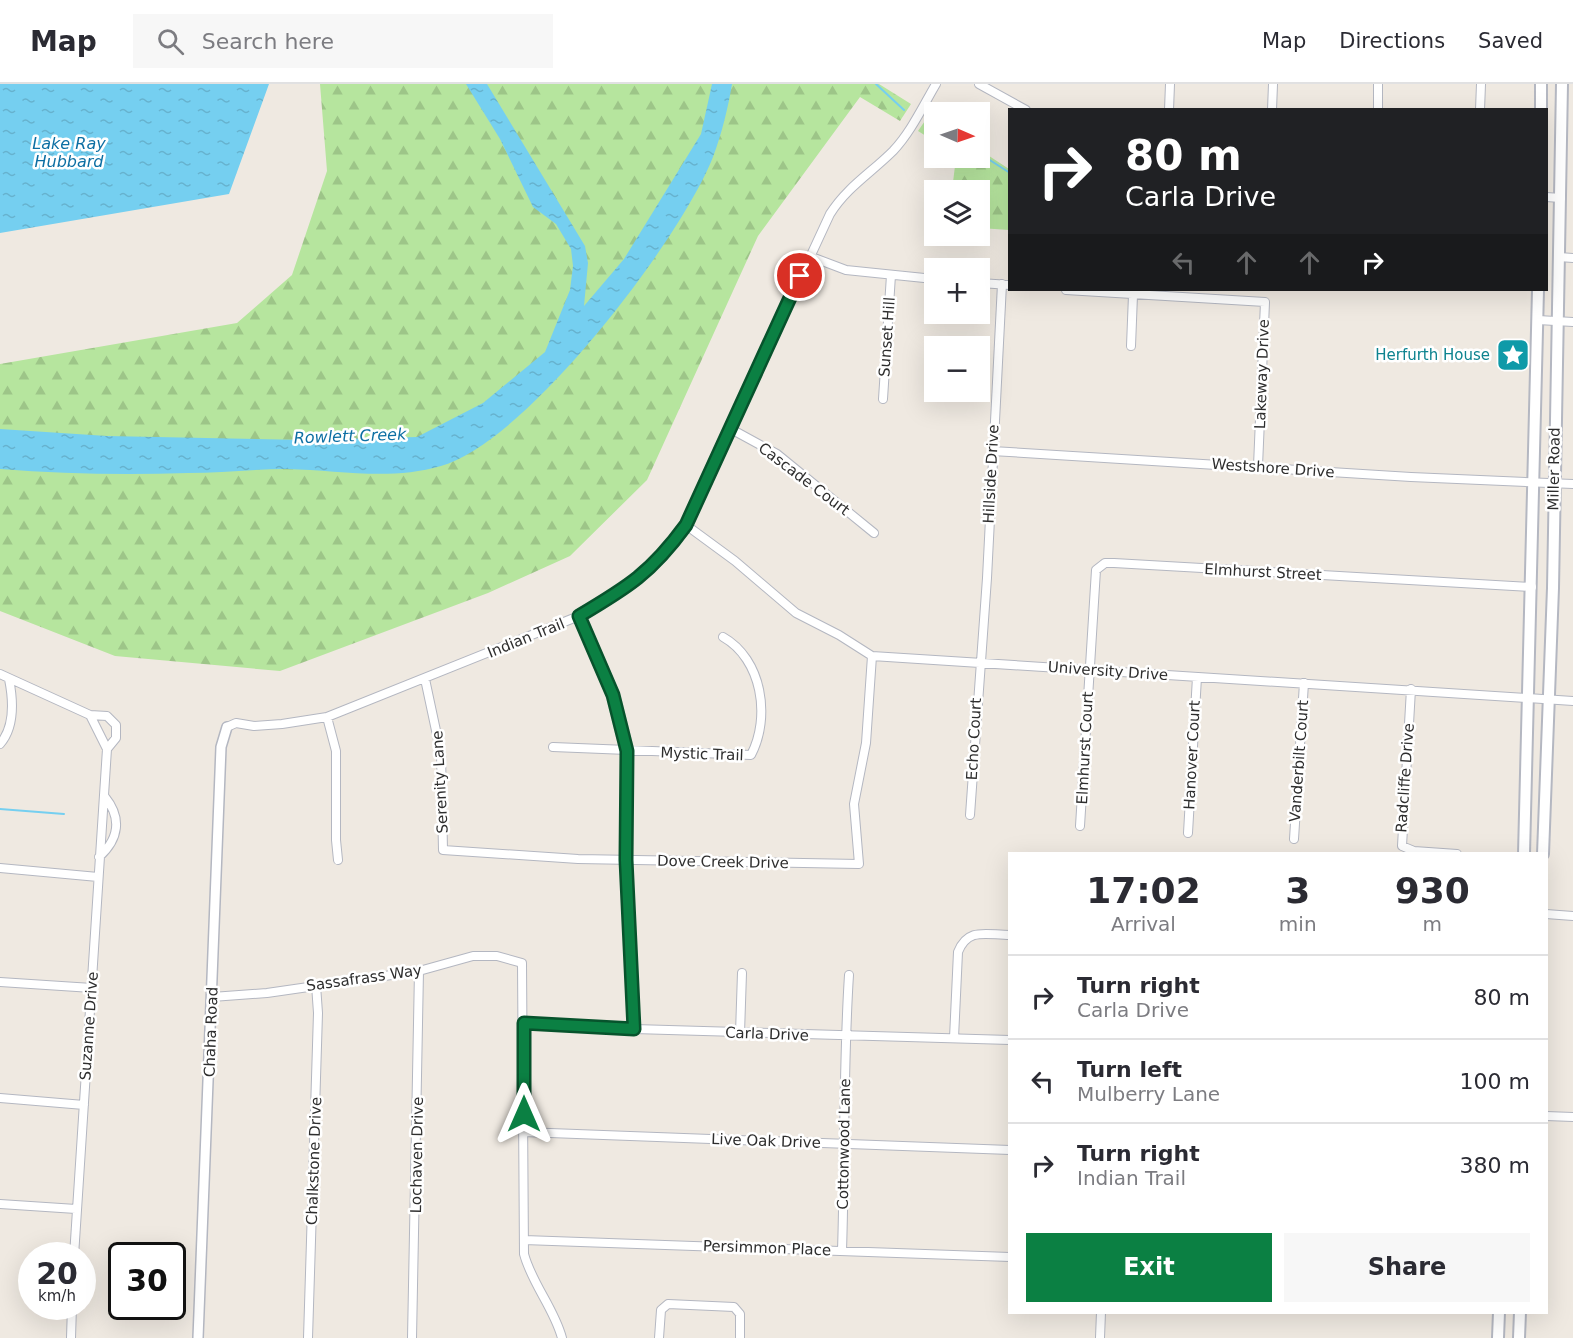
<!DOCTYPE html>
<meta charset="utf-8">
<style>
:root{--surface:#fff;--page:#f7f7f7;--text:#2b2b33;--muted:#7c7c81;--line:#e1e1e2;--accent:#0b8043}
body{margin:0;font-family:"DejaVu Sans",sans-serif;background:var(--page);color:var(--text);height:100vh;display:flex;flex-direction:column;font-size:22px;white-space:nowrap}
*{box-sizing:border-box;margin:0}
p{font-size:20px;color:var(--muted)}
.icon{flex:none;width:33px;height:33px;fill:none;stroke:currentColor;stroke-width:2;stroke-linecap:round;stroke-linejoin:round}
.map{position:relative;flex:1;overflow:hidden}
.drawer{position:absolute;left:1008px;top:768px;width:540px;height:462px;display:flex;flex-direction:column;background:var(--surface);border-radius:0px;box-shadow:0 6px 24px #0002}
.drawer>*{flex:none}
.guide{position:absolute;left:1008px;top:24px;width:540px;height:183px;border-radius:0px;box-shadow:0 6px 24px #0002;background:#202124;color:#fff;overflow:hidden}
.needle{width:39px;rotate:92deg}
.buttons{position:absolute;left:924px;top:18px;display:grid;gap:12px}
.buttons a{display:grid;place-items:center;width:66px;height:66px;border-radius:0px;background:var(--surface);box-shadow:0 6px 24px #0002;font-size:30px}
.speed{position:absolute;left:18px;top:1158px;display:flex;gap:12px;font-size:30px;font-weight:700;text-align:center}
.speed>*{display:grid;place-content:center;width:78px;height:78px;border-radius:50%;background:var(--surface);box-shadow:0 6px 24px #0002;line-height:1}
.speed small{font-size:15px;font-weight:400}
.speed .limit{border:3px solid #111;border-radius:9px;background:#fff;color:#111}
.pin{position:absolute;display:grid;place-items:center;width:51px;height:51px;color:#fff;margin:-26px;border:3px solid #fff;border-radius:50%;box-shadow:0 2px 6px #0007}
.me{position:absolute;width:66px;margin:-33px;rotate:0deg;stroke-linejoin:round;filter:drop-shadow(0 0 4px #0008)}
.turn{display:flex;align-items:center;gap:21px;height:126px;padding:0 18px;font-size:27px}
.turn .icon{width:78px;height:78px;stroke-width:2.5}
.turn b{display:block;font-size:42px;line-height:51px}
.lanes{display:flex;align-items:center;height:57px;padding:0 18px;background:#0003;justify-content:center;gap:30px;direction:ltr}
.lanes .off{opacity:.35}
.eta{display:flex;justify-content:space-evenly;align-items:center;height:102px;text-align:center}
.eta b{font-size:36px;font-weight:800;line-height:42px}
.button{display:flex;gap:12px;margin-top:auto;padding:12px 18px}
.button a{flex:1;height:69px;border-radius:0px;background:var(--accent);color:#fff;font-size:24px;font-weight:800;line-height:69px;text-align:center}
.button a+a{background:var(--page);color:var(--text)}
ul{padding:0;list-style:none}
li{display:flex;align-items:center;gap:18px;height:84px;padding:0 18px;border-top:2px solid var(--line)}
li div{flex:1}
li b{display:block;font-size:22px}
li em{font-style:normal}
header{display:flex;align-items:center;gap:36px;box-sizing:border-box;height:84px;padding:0 30px;background:var(--surface);border-bottom:2px solid var(--line)}
header strong{font-size:28px}
nav{display:flex;gap:33px;margin-inline-start:auto;font-size:21px}
.search{width:420px;height:54px;background:var(--page);display:flex;align-items:center;gap:15px;box-sizing:border-box;padding:0 21px;border-radius:0px;color:var(--muted);font-size:22px}
.map>svg:first-child{display:block}
</style>
<header>
<strong>Map</strong>
<div class="search"><svg class="icon" aria-label="search" viewBox="0 0 24 24"><circle cx="10" cy="10" r="6"/><path d="M15 15l6 6"/></svg>Search here</div>
<nav><a>Map</a><a>Directions</a><a>Saved</a></nav>
</header>
<div class="map">
<svg width="1573" height="1254" viewBox="0 0 1573 1254">
<defs>
<pattern id="forest-firs" width="22" height="20" patternUnits="userSpaceOnUse" patternTransform="scale(1.5)"><rect width="22" height="20" fill="#b6e59e"/><path d="M5 1l3.5 6h-7zM16 11l3.5 6h-7z" fill="#9dc588"/></pattern>
<pattern id="water-ripples" width="26" height="14" patternUnits="userSpaceOnUse" patternTransform="scale(1.5)"><rect width="26" height="14" fill="#75cff0"/><path d="M2 4q2-2 4 0t4 0M15 11q2-2 4 0t4 0" fill="none" stroke="#66b2ce"/></pattern>
</defs>
<rect width="100%" height="100%" fill="#efe9e1"/>
<path fill="url(#forest-firs)" d="M320 0H879L911 20 900 37 860 13 758 152 647 396 570 472 488 509 280 587 115 572 0 527V280L237 239 292 191 327 87Z
M929 31 934 34V57L918 47Z
M980 66 1009 85V146L980 144V106H952L956 74H980Z"/>
<path fill="url(#water-ripples)" d="M0 0H269L229 110 0 149Z
M466 0H487L585 162 588 179 584 222 624 175 701 50 712 0H732C728 24 722 49 713 73 681 155 527 358 441 382 390 397 339 386 287 385 254 385 221 389 188 389 126 391 62 390 0 385V345L107 352 306 356 417 353 483 319 545 268 570 206 573 182 571 165 556 140 533 123 500 55Z"/>
<g fill="none" stroke-linecap="round" stroke-linejoin="round">
<path stroke="#75cff0" stroke-width="2" d="M876 0 904 26
M926 40 934 48
M980 73H985L1010 89
M0 725 64 730"/>
<g stroke="#b4b7c1" stroke-width="10">
<path id="minor" d="M979 0 1026 26
M1169 26 1170 0
M1272 26 1273 0
M1378 26V0
M1480 26 1481 0
M1546 113 1561 114
M809 172 846 186 934 195
M1559 173 1573 174
M980 199 1010 201
M1066 206 1265 218 1258 382
M1538 236 1573 238
M1131 262 1133 211
M883 315 891 191
M731 345 777 370 874 449
M992 367 1411 393 1573 400
M686 441 735 477 796 529 839 551 872 572 1573 617
M579 532 613 611 627 667 626 776 634 945
M0 590 90 631 107 665 74 1172
M425 595 441 670 443 766 578 775 859 780 854 720 866 659 872 572
M1411 605 1402 762 1414 767 1457 770
M90 631 107 632 116 641V654L107 665
M327 633 336 667V756L338 776
M227 643 236 639 254 642 282 640 327 633 579 532 633 500 662 474 686 441 830 130C847 103 871 89 893 67 911 48 923 22 936 0
M0 660C15 643 13 615 9 595
M553 663 751 671C771 633 762 575 723 553
M970 731 987 494 1002 200
M1080 742 1096 486 1105 479H1114L1532 503
M1188 749 1197 593
M1294 755 1304 599
M99 773C119 755 122 734 105 713
M0 784 98 793
M1546 830 1573 832
M0 898 92 904
M212 913 267 909 419 887 473 872H497L522 879 524 1170C532 1200 554 1224 562 1254
M524 939 634 945 1010 956
M740 949 742 889
M954 954 958 868C968 843 986 851 1010 851
M0 1014 84 1021
M1546 1032 1573 1033
M523 1048 1010 1066
M0 1120 76 1125
M524 1156 1010 1173
M842 1167C845 1075 843 983 849 891
M71 1254 72 1222
M308 1254 318 929 316 901
M412 1254 419 887
M659 1254 661 1226 668 1220 734 1223 740 1230V1254
M1100 1254 1101 1228"/>
</g>
<g stroke="#b4b7c1" stroke-width="12">
<path id="tertiary" d="M198 1254 221 663 227 643"/>
</g>
<g stroke="#b4b7c1" stroke-width="14">
<path id="secondary" d="M1541 26V0
M1524 770 1538 206
M1543 770 1553 504 1562 0
M1498 1254 1499 1228
M1519 1254 1520 1228"/>
</g>
<use href="#minor" stroke="#fff" stroke-width="8"/>
<use href="#tertiary" stroke="#fff" stroke-width="9"/>
<use href="#secondary" stroke="#fff" stroke-width="10"/>
</g>
<g fill="none" stroke-linecap="round" stroke-linejoin="round">
<g stroke="#07532c" stroke-width="15">
<path id="route" d="M524 1030V939L634 945 626 776 627 667 613 611 579 532C628 503 651 489 686 441L800 192"/>
</g>
<use href="#route" stroke="#0b8043" stroke-width="10"/>
</g>
<defs>
<g id="sight-square" transform="scale(1.725)"><rect x="-9" y="-9" width="18" height="18" rx="4" fill="#0f9aa8" stroke="#fff"/><path d="M0-6L1.8-2.2L6-1.7L2.9 1.2L3.7 5.4L0 3.3L-3.7 5.4L-2.9 1.2L-6-1.7L-1.8-2.2Z" fill="#fff"/></g>
</defs>
<g fill-rule="evenodd">
<use href="#sight-square" x="1513" y="271"/>
</g>
<g text-anchor="middle" dominant-baseline="central" stroke-width="5" stroke-linejoin="round" paint-order="stroke">
<g font-size="15" fill="#2e2e2e" stroke="#fff">
<text transform="translate(887 253) rotate(-86)">Sunset Hill</text>
<text transform="translate(1262 290) rotate(-88)">Lakeway Drive</text>
<text transform="translate(1273 384) rotate(4)">Westshore Drive</text>
<text transform="translate(1554 385) rotate(-89)">Miller Road</text>
<text transform="translate(991 390) rotate(-87)">Hillside Drive</text>
<text transform="translate(804 395) rotate(37)">Cascade Court</text>
<text transform="translate(1263 488) rotate(3)">Elmhurst Street</text>
<text transform="translate(526 554) rotate(-22)">Indian Trail</text>
<text transform="translate(1108 587) rotate(4)">University Drive</text>
<text transform="translate(974 655) rotate(-87)">Echo Court</text>
<text transform="translate(1085 664) rotate(-87)">Elmhurst Court</text>
<text transform="translate(702 670) rotate(2)">Mystic Trail</text>
<text transform="translate(1192 671) rotate(-87)">Hanover Court</text>
<text transform="translate(1299 677) rotate(-86)">Vanderbilt Court</text>
<text transform="translate(1405 694) rotate(-86)">Radcliffe Drive</text>
<text transform="translate(440 698) rotate(-93)">Serenity Lane</text>
<text transform="translate(723 778) rotate(1)">Dove Creek Drive</text>
<text transform="translate(364 894) rotate(-8)">Sassafrass Way</text>
<text transform="translate(89 942) rotate(-86)">Suzanne Drive</text>
<text transform="translate(211 948) rotate(-88)">Chaha Road</text>
<text transform="translate(767 950) rotate(2)">Carla Drive</text>
<text transform="translate(766 1057) rotate(2)">Live Oak Drive</text>
<text transform="translate(844 1060) rotate(-89)">Cottonwood Lane</text>
<text transform="translate(417 1071) rotate(-89)">Lochaven Drive</text>
<text transform="translate(314 1077) rotate(-88)">Chalkstone Drive</text>
<text transform="translate(767 1164) rotate(2)">Persimmon Place</text>
</g>
<g font-size="15" fill="#0d838f" stroke="#fff" text-anchor="end">
<text x="1490" y="271">Herfurth House</text>
</g>
<g font-size="16" font-style="italic" fill="#0d6fa3" stroke="#fff">
<text x="69" y="59">Lake Ray<tspan x="69" dy="18">Hubbard</tspan></text>
<text transform="translate(350 352) rotate(-2)">Rowlett Creek</text>
</g>
</g>
</svg>
<div class="buttons">
<a><svg class="needle" viewBox="-14 -14 28 28"><path d="M0-13l5 13h-10z" fill="#e53935"/><path d="M0 13l5-13h-10z" fill="#7c7c81"/></svg></a>
<a><svg class="icon" aria-label="layers" viewBox="0 0 24 24"><path d="M12 4l9 5-9 5-9-5zM3 14l9 5 9-5"/></svg></a>
<a>+</a>
<a>−</a>
</div>
<div class="speed"><div>20<small>km/h</small></div><div class="limit">30</div></div>
<div class="pin" style="left:800px;top:192px;background:#d93025"><svg class="icon" aria-label="arrive" viewBox="0 0 24 24"><path d="M6 21V4h12l-3 4 3 4H6"/></svg></div>
<svg class="me" style="left:524px;top:1030px" viewBox="-20 -20 40 40"><path d="M0-17L14 15 0 8-14 15z" fill="#0b8043" stroke="#fff" stroke-width="4"/></svg>
<div class="guide">
<div class="turn"><svg class="icon" aria-label="right" viewBox="0 0 24 24"><path d="M7 20v-9h11M14 6l5 5-5 5"/></svg><div><b>80 m</b>Carla Drive</div></div>
<div class="lanes"><svg class="icon off" aria-label="left" viewBox="0 0 24 24"><path d="M17 20v-9H6M10 6l-5 5 5 5"/></svg><svg class="icon off" aria-label="ahead" viewBox="0 0 24 24"><path d="M12 20V5M6 11l6-6 6 6"/></svg><svg class="icon off" aria-label="ahead" viewBox="0 0 24 24"><path d="M12 20V5M6 11l6-6 6 6"/></svg><svg class="icon" aria-label="right" viewBox="0 0 24 24"><path d="M7 20v-9h11M14 6l5 5-5 5"/></svg></div>
</div>
<section class="drawer">
<div class="eta">
<div><b>17:02</b><p>Arrival</p></div>
<div><b>3</b><p>min</p></div>
<div><b>930</b><p>m</p></div>
</div>
<ul>
<li><svg class="icon" aria-label="right" viewBox="0 0 24 24"><path d="M7 20v-9h11M14 6l5 5-5 5"/></svg><div><b>Turn right</b><p>Carla Drive</p></div><em>80 m</em></li>
<li><svg class="icon" aria-label="left" viewBox="0 0 24 24"><path d="M17 20v-9H6M10 6l-5 5 5 5"/></svg><div><b>Turn left</b><p>Mulberry Lane</p></div><em>100 m</em></li>
<li><svg class="icon" aria-label="right" viewBox="0 0 24 24"><path d="M7 20v-9h11M14 6l5 5-5 5"/></svg><div><b>Turn right</b><p>Indian Trail</p></div><em>380 m</em></li>
</ul>
<div class="button"><a>Exit</a><a>Share</a></div>
</section>
</div>
